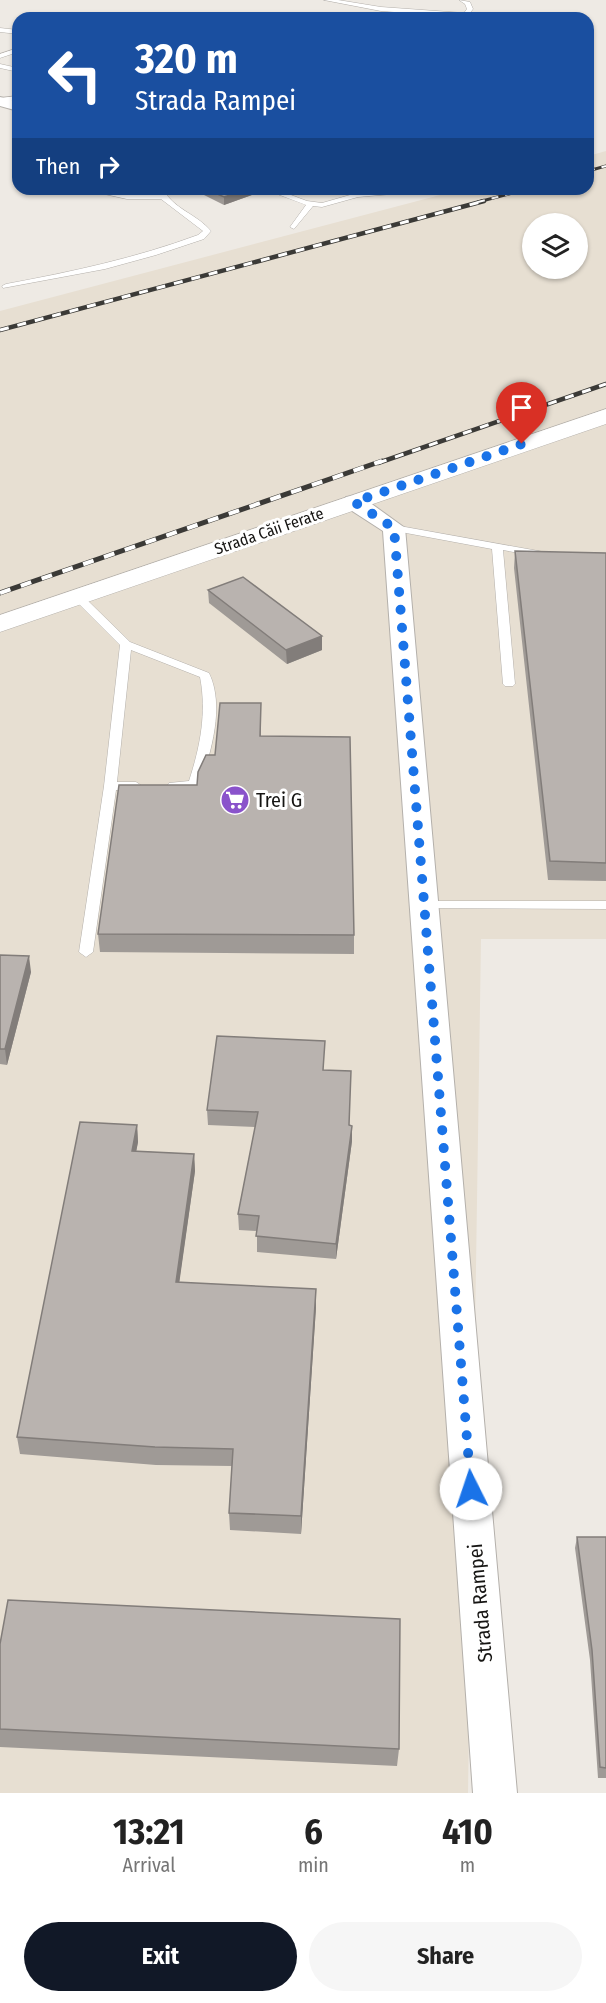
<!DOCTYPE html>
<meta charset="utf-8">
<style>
:root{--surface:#fff;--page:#f6f6f6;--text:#222;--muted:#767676;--accent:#111827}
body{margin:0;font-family:"Fira Sans Condensed",sans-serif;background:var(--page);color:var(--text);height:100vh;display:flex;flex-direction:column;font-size:22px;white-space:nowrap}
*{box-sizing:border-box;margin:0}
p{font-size:20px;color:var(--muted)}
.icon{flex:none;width:33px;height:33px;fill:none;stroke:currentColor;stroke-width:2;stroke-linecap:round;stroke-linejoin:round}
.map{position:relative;height:1793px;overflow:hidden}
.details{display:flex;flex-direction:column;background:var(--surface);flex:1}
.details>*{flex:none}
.banner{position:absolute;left:12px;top:12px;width:582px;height:183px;border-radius:18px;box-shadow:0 2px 4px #0004;background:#1a4fa0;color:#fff;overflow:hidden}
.tools{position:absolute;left:522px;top:213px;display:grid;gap:12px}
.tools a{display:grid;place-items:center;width:66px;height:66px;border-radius:50%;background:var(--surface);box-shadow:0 2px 4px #0004;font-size:30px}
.pin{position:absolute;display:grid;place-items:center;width:51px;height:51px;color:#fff;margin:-62px -26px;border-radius:50% 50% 50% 0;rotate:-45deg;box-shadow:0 0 6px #0007}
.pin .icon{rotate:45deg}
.me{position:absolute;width:66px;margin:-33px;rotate:356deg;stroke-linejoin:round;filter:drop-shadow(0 0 4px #0008)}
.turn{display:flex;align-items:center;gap:21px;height:126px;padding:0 24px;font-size:27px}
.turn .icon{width:78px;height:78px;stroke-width:2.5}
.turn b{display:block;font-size:42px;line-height:51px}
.then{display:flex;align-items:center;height:57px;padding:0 24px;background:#0003;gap:12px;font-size:22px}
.eta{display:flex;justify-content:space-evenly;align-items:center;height:102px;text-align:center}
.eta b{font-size:36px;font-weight:700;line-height:42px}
.button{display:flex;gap:12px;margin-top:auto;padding:12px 24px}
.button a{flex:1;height:69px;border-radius:36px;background:var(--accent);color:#fff;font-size:24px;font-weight:700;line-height:69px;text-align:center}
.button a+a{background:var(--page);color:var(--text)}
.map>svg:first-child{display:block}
</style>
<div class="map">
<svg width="606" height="1793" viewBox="0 0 606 1793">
<rect width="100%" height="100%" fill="#eeeae4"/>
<path fill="#e7dfd2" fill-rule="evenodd" d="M606 151V939H481L468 1793H0V311L463 189H588V156ZM532 224H578V268H532Z"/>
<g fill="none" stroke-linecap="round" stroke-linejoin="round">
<g stroke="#b4b0ab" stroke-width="1">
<path id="lane" d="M324 0H338L381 7 464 13 467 9 465 4 459 0 470 2 473 9 466 18H460L461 17 381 11Z
M0 28 18 30V34L0 32Z
M18 48V52L0 58V54Z
M0 64 18 68V72L0 68Z
M18 96V100L0 102V98Z
M18 163V174L14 172V165Z
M82 189H98L127 195H158L155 189H163C173 209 197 214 211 231L204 239 156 255 105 269 3 288 2 286 6 284C71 272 136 258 198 235L203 231 161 199H127Z
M264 189H275L307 201 322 203 357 193 430 189 426 191 358 197 322 207 313 206 294 229 290 227 306 205Z
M394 525 544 552 545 554 540 557 503 550 515 684 513 686H505L503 684 492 549 390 530 389 528Z
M78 594 82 595 130 642 209 673C225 706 211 752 200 785L194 789H169L167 786 169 783 189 781C200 747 207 713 200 677L131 650 117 782H136L142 786 136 790H116L93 952 86 957 79 952 104 786 120 645 74 599 73 597Z
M424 901H606V909L419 908 417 905 419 902Z"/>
</g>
<g stroke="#b4b0ab" stroke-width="2">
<path id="street" d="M0 97 18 102V111L0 106Z
M354 496 362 497 405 528 517 1793H473L383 531 346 507 343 502 346 497Z"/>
</g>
<g stroke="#b4b0ab" stroke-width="1">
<path id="secondary" d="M606 409V424L0 632V615Z"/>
</g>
<use href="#lane" fill="#fff" fill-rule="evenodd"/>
<use href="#street" fill="#fff" fill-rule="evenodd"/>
<use href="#secondary" fill="#fff" fill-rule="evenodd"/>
<g stroke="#3b3a37" stroke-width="3">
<path id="rail-far2" d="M588 171 606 166
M478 202 528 189"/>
</g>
<g stroke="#3b3a37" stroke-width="4.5">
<path id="rail-far1" d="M0 330 484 201
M378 463 606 384"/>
</g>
<g stroke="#3b3a37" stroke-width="5">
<path id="rail" d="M0 593 382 461"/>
</g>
<use href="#rail-far2" stroke="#fff" stroke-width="2" stroke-dasharray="7" stroke-linecap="butt"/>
<use href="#rail-far1" stroke="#fff" stroke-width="3" stroke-dasharray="9" stroke-linecap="butt"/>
<use href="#rail" stroke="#fff" stroke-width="4" stroke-dasharray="11" stroke-linecap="butt"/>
</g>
<path fill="#9f9a96" d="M192 189H263V191L224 205Z
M515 551 606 553V881L548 880 514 568Z
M208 590 322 650 287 664 209 603Z
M261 703V736L354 935V954L100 952 98 934 197 785 215 755Z
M0 955 31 972 7 1065 0 1064Z
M324 1056 323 1070 349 1126H352V1141L336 1259 257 1252V1231L239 1230 238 1214 255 1127 208 1125 207 1110Z
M137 1125 138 1142 136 1151 194 1154 195 1171 179 1282 316 1307 301 1534 230 1530 229 1513 232 1466 156 1465 20 1454 17 1437Z
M577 1537H606V1778H598L590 1660 575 1548Z
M0 1644 399 1749 397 1766 0 1747Z"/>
<path fill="#827d7a" d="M248 189H263V191L224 205V197Z
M322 636V650L287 664 286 650Z
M29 956 31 972 7 1065 5 1049Z
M137 1125 138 1142 133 1169 132 1151Z
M352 1126V1141L336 1259V1244Z
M194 1154 195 1171 177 1299 176 1282Z
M316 1289V1307L301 1534V1516Z"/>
<path fill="#b9b3af" stroke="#827d7a" stroke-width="1.5" d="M206 189H248L224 197Z
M515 551 606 553V863L550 861Z
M243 577 322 636 286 650 208 590Z
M220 703H261L260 736 350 737 354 935 98 934 119 785H197L198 772 206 755H215Z
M0 955 29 956 5 1049H0Z
M217 1036 325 1041 323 1070 351 1071 349 1125 352 1126 336 1244 256 1236 259 1216 238 1214 258 1112 207 1110Z
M80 1122 137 1125 132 1151 194 1154 176 1282 316 1289 301 1516 229 1513 233 1449 155 1447 17 1437Z
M577 1537H606V1768L600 1767 592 1650Z
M8 1600 400 1619 399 1749 0 1729V1644Z"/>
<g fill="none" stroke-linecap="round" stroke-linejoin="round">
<path stroke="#1a73e8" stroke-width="10" stroke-dasharray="0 18" d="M471 1489 394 528 354 502 522 444"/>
</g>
<defs>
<g id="supermarket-disc" transform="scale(1.5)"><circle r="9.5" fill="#8a53cb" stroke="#fff"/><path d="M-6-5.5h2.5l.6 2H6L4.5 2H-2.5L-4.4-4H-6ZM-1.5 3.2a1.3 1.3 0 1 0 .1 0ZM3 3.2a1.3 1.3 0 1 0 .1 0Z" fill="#fff"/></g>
</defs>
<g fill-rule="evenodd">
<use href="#supermarket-disc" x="235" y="800"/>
</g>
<g text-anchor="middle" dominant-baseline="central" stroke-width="6" stroke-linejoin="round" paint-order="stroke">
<g font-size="16" fill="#161513" stroke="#fff">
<text transform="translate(269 531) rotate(-19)">Strada Căii Ferate</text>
</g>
<g font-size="20" fill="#161513" stroke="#fff" text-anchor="start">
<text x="256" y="800">Trei G</text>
</g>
<g font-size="20" fill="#161513" stroke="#fff">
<text transform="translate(480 1603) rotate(-95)">Strada Rampei</text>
</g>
</g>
</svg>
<div class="tools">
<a><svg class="icon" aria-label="layers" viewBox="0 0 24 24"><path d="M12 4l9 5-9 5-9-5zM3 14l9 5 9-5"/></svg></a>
</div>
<div class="pin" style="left:522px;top:444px;background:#d93025"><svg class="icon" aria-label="arrive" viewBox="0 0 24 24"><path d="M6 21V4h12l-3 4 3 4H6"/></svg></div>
<svg class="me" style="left:471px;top:1489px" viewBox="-20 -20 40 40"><circle r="19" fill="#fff"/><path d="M0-13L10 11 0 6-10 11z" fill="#1a73e8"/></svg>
<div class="banner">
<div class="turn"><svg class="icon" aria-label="left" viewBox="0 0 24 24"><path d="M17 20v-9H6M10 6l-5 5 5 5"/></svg><div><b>320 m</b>Strada Rampei</div></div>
<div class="then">Then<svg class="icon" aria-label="right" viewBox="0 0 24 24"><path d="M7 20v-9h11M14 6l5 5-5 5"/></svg></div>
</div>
</div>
<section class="details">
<div class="eta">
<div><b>13:21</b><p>Arrival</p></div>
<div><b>6</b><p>min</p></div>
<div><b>410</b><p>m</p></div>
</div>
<div class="button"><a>Exit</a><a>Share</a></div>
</section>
